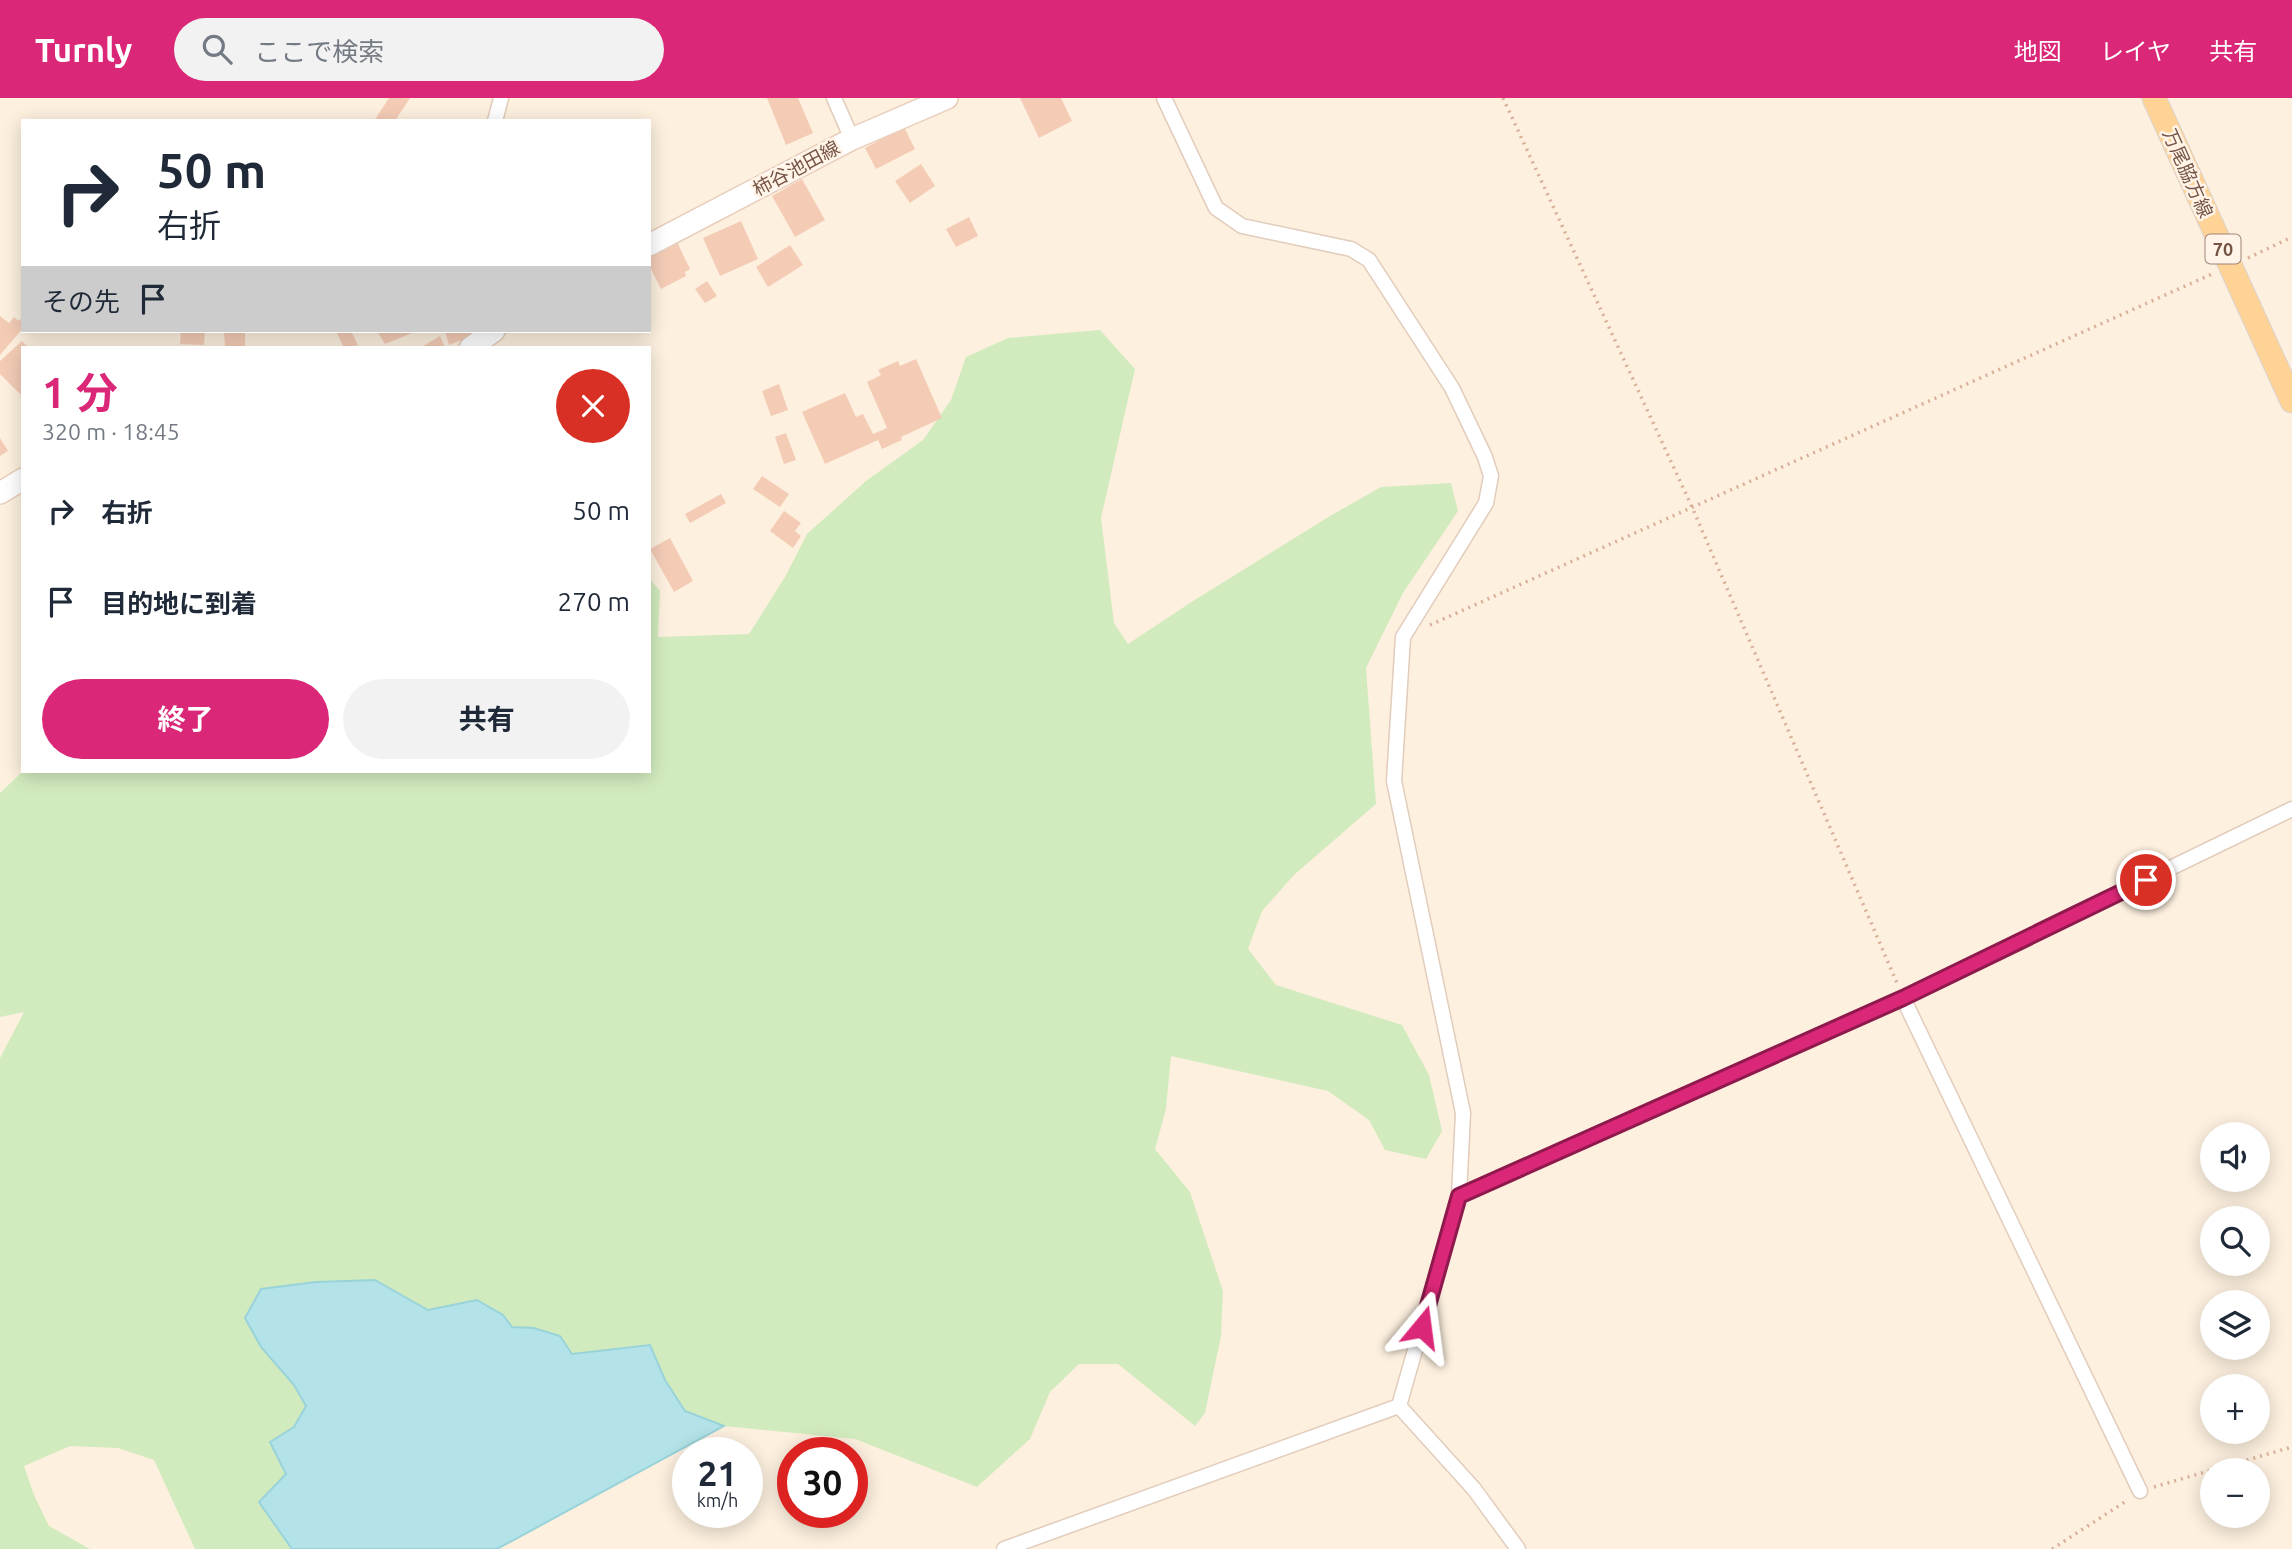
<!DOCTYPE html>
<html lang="ja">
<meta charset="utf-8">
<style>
:root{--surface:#fff;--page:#f2f2f3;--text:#1f2937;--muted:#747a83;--accent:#db2777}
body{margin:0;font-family:Ubuntu,"Noto Sans JP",sans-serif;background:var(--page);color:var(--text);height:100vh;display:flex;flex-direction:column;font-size:26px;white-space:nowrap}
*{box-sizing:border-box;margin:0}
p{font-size:23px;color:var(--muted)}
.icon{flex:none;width:38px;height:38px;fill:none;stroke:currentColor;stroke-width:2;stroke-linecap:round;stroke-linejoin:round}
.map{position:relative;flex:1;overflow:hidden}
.panel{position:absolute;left:21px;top:248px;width:630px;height:427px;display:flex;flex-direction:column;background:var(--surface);border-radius:0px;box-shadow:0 4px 18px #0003}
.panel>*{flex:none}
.top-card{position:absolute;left:21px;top:21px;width:630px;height:214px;border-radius:0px;box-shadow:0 4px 18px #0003;background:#fff;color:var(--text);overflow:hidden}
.controls{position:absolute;left:2200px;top:1024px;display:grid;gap:14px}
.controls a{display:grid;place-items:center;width:70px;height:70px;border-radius:50%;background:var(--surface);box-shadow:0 4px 18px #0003;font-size:35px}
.speed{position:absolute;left:672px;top:1339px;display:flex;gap:14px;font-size:35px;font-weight:700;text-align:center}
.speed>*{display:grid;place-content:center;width:91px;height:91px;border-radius:50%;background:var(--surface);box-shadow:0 4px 18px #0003;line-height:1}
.speed small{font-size:18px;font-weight:400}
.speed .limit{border:10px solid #d22;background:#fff;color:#111}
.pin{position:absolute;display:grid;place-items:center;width:60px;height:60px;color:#fff;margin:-30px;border:4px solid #fff;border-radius:50%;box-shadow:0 2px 7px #0007}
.me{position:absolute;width:77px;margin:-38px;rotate:16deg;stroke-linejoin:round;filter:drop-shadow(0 0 5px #0008)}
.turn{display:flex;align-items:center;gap:24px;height:147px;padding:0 21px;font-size:32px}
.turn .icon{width:91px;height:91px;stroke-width:2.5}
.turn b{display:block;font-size:49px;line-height:60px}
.then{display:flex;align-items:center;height:66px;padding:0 21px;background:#0003;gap:14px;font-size:26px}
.round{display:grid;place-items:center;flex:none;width:74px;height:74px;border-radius:37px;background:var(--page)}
.summary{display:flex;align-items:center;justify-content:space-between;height:119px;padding:0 21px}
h1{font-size:42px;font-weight:700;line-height:52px;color:var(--accent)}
.action{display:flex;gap:14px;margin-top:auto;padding:14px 21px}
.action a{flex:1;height:80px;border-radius:42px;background:var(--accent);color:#fff;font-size:28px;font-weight:700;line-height:80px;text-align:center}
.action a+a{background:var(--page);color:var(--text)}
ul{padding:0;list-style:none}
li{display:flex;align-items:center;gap:21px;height:91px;padding:0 21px}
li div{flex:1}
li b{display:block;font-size:26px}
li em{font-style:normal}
header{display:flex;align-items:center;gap:42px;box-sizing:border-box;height:98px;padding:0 35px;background:var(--accent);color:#fff}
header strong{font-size:33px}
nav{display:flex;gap:38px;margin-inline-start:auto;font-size:24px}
.search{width:490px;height:63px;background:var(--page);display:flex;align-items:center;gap:18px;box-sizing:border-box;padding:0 24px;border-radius:38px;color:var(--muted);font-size:26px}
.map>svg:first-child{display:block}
</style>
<header>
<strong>Turnly</strong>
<div class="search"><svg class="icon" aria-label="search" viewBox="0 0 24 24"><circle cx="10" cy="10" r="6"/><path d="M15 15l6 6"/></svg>ここで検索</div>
<nav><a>地図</a><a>レイヤ</a><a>共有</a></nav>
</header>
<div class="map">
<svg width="2292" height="1451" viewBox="0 0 2292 1451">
<rect width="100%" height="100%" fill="#fdf0df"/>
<path fill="#d2ebbe" d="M1100 232 1135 271 1101 420 1114 525 1128 546 1193 503 1330 418 1381 389 1451 385 1458 413 1403 495 1366 570 1376 706 1295 776 1262 813 1248 851 1276 887 1402 927 1429 977 1442 1033 1426 1061 1385 1052 1369 1022 1328 993 1171 958 1166 1011 1155 1051 1190 1094 1223 1193 1221 1238 1205 1315 1195 1328 1118 1266H1079L1050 1294 1030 1341 977 1389 855 1341 724 1328 685 1313 665 1281 650 1248 572 1256 534 1230 512 1229 503 1217 477 1202 428 1212 375 1182 261 1249 294 1287 306 1308 294 1329 271 1344 286 1376 259 1404 292 1451H195L154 1362 118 1350 70 1348 24 1368 34 1397 49 1428 90 1451H0V960L24 914 0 919V695L23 673 649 674V480L660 493 658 539 749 536 785 479 807 436 866 383 923 342 951 302 966 259 1008 240Z"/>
<path fill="#b3e3e8" stroke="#99d3da" stroke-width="2" d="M375 1182 428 1212 477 1202 503 1217 512 1229 534 1230 560 1238 572 1256 650 1247 665 1282 685 1313 724 1328 497 1451H292L259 1404 286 1376 270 1344 294 1329 306 1308 294 1287 261 1249 245 1220 261 1191 316 1184Z"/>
<path fill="#f4ccb6" d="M389 0H410L395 23H374Z
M767 0H798L813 35 786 47Z
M1020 0H1061L1072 23 1039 40Z
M904 29 915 51 876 71 865 50Z
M921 66 935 88 910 105 895 83Z
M802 81 825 122 795 139 772 98Z
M969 119 978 138 956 149 946 131Z
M741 123 758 161 720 178 703 140Z
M677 144 690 171 685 174 686 178 661 191 649 167V158Z
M790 147 803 167 768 189 756 169Z
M707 183 717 198 705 205 695 191Z
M0 218 9 225 14 219 19 223 21 221 23 222V230L0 257Z
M181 233H205L204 247 180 246Z
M224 233H245V248H225Z
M336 233H351L358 247 344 250Z
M377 233H417L385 246Z
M445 233H484L449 247Z
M440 238 445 250H420Z
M22 243 29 250H23V293L20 296 0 276V263Z
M916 261 942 320 901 339 902 342 882 351 878 342 825 366 802 314 845 295 856 319 863 316 873 336 887 330 867 284 881 277 878 272 898 263 900 268Z
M779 286 788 312 771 318 762 293Z
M786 335 796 362 784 366 775 339Z
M0 340 8 353 0 358Z
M762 378 789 396 780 409 753 391Z
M721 396 726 405 690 425 685 416Z
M784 413 801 425 795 433 801 438 793 450 770 433Z
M670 440 693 483 674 494 650 451Z"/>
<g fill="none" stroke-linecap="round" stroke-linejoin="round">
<g stroke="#e2ccbb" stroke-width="17">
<path id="minor" d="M834 0 852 41
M1164 0 1216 110 1242 128 1351 151 1369 162 1452 290 1485 359 1491 378 1486 405 1403 539 1394 683 1463 1015 1459 1098 1399 1308
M495 23 501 0
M1903 900 2140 1393
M1459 1098 1903 900 2292 711
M1399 1308 1474 1391 1518 1451
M1004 1451 1399 1308"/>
</g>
<g stroke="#e9cebb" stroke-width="24">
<path id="secondary" d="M649 147 852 41 947 0
M470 250 494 233
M0 395 23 381"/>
</g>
<g stroke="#dbd3cf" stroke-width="25">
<path id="primary" d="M2154 0 2292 303"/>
</g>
<path stroke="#d9af99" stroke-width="3.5" stroke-dasharray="2 5" stroke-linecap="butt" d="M1503 0 1692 409 1897 885
M2248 160 2292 139
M1430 527 2212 176
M2213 1372 2292 1349
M2154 1389 2212 1372
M2052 1451 2128 1402"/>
<use href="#minor" stroke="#fff" stroke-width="14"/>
<use href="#secondary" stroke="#fff" stroke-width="21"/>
<use href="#primary" stroke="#ffd295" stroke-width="23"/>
</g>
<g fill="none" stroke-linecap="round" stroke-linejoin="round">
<g stroke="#8e194d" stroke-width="18">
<path id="route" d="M1422 1229 1459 1098 1903 900 2146 782"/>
</g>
<use href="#route" stroke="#db2777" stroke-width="12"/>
</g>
<g text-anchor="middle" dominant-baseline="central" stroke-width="5" stroke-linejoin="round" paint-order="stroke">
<rect fill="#fff4e7" stroke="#9e8476" stroke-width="2" x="2205.5" y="136.5" width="35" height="29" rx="5"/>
<g font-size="18" font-weight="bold" fill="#755446">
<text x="2223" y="151">70</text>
</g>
<g font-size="19" fill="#755446" stroke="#fff4e7">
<text transform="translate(796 70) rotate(-28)">柿谷池田線</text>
<text transform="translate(2188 75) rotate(66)">万尾脇方線</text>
</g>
</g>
</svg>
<div class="controls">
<a><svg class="icon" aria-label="sound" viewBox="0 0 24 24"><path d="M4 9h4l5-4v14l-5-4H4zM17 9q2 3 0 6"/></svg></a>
<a><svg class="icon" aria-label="search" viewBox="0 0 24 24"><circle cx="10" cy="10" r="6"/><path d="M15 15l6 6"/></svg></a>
<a><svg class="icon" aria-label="layers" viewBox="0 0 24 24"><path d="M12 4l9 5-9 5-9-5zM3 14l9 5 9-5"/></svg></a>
<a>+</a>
<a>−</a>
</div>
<div class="speed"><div>21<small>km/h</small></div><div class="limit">30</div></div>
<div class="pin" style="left:2146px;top:782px;background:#d93025"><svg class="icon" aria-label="arrive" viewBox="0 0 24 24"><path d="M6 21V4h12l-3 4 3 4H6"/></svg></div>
<svg class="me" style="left:1422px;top:1229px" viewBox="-20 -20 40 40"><path d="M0-17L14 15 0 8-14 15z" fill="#db2777" stroke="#fff" stroke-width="4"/></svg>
<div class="top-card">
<div class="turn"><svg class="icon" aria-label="right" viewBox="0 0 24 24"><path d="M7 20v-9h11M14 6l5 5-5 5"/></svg><div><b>50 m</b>右折</div></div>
<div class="then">その先<svg class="icon" aria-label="arrive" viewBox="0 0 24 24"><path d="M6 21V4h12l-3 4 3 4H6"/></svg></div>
</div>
<section class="panel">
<div class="summary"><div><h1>1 分</h1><p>320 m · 18:45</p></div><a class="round" style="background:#d93025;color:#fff"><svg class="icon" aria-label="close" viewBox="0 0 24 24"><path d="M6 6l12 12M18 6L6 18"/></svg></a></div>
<ul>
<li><svg class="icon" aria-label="right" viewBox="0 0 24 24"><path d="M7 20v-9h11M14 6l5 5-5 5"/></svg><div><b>右折</b></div><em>50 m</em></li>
<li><svg class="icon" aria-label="arrive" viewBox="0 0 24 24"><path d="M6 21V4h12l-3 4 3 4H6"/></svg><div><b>目的地に到着</b></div><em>270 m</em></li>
</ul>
<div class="action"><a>終了</a><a>共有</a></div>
</section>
</div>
